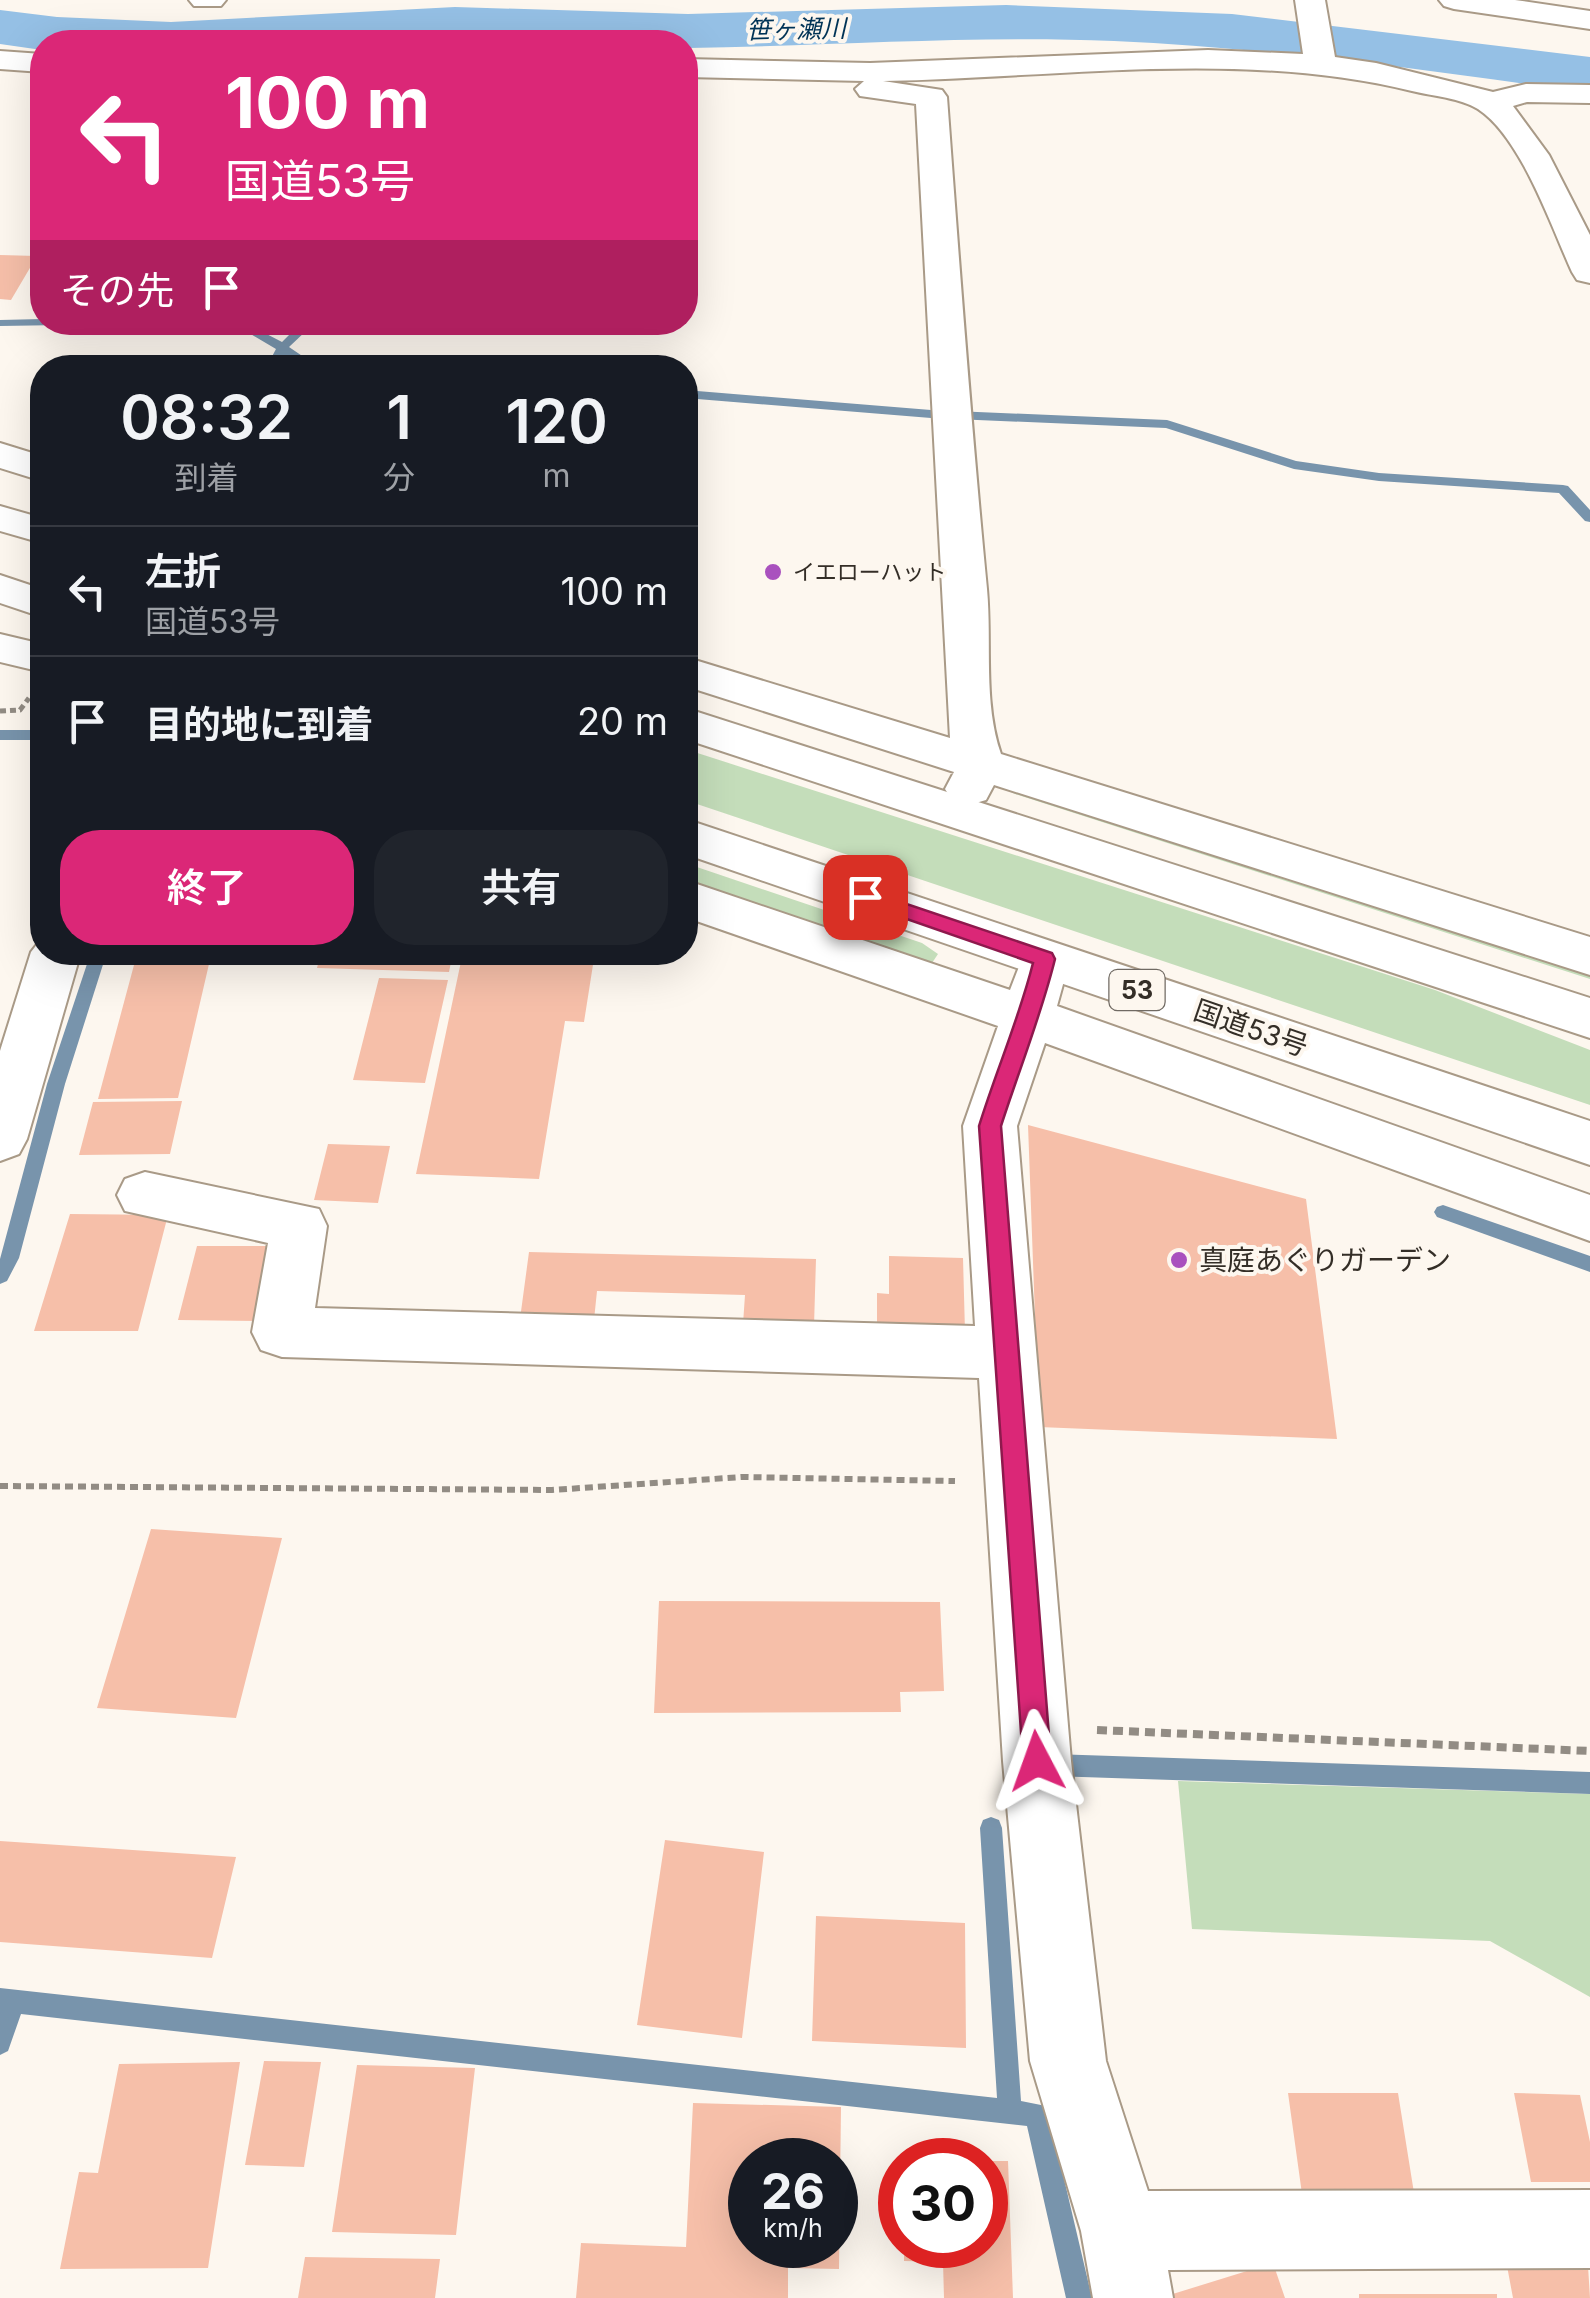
<!DOCTYPE html>
<html lang="ja">
<meta charset="utf-8">
<style>
:root{--surface:#171b24;--page:#20242c;--text:#f1f3f6;--muted:#9ea1a6;--line:#363941;--accent:#db2777}
body{margin:0;font-family:Inter,"Noto Sans JP",sans-serif;background:var(--page);color:var(--text);height:100vh;display:flex;flex-direction:column;font-size:38px;white-space:nowrap}
*{box-sizing:border-box;margin:0}
p{font-size:32px;color:var(--muted)}
.icon{flex:none;width:55px;height:55px;fill:none;stroke:currentColor;stroke-width:2;stroke-linecap:round;stroke-linejoin:round}
.map{position:relative;flex:1;overflow:hidden}
.details{position:absolute;left:30px;top:355px;width:668px;height:610px;display:flex;flex-direction:column;background:var(--surface);border-radius:40px;box-shadow:0 10px 40px #0002}
.details>*{flex:none}
.banner{position:absolute;left:30px;top:30px;width:668px;height:305px;border-radius:40px;box-shadow:0 10px 40px #0002;background:#db2777;color:#fff;overflow:hidden}
.speed{position:absolute;left:728px;top:2138px;display:flex;gap:20px;font-size:50px;font-weight:700;text-align:center}
.speed>*{display:grid;place-content:center;width:130px;height:130px;border-radius:50%;background:var(--surface);box-shadow:0 10px 40px #0002;line-height:1}
.speed small{font-size:25px;font-weight:400}
.speed .limit{border:15px solid #d22;background:#fff;color:#111}
.pin{position:absolute;display:grid;place-items:center;width:85px;height:85px;color:#fff;margin:-42px;border-radius:20px;box-shadow:0 5px 15px #0006}
.me{position:absolute;width:110px;margin:-55px;rotate:356deg;stroke-linejoin:round;filter:drop-shadow(0 0 8px #0008)}
.turn{display:flex;align-items:center;gap:35px;height:210px;padding:0 30px;font-size:45px}
.turn .icon{width:130px;height:130px;stroke-width:2.5}
.turn b{display:block;font-size:70px;line-height:85px}
.then{display:flex;align-items:center;height:95px;padding:0 30px;background:#0003;gap:20px;font-size:38px}
.eta{display:flex;justify-content:space-evenly;align-items:center;height:170px;text-align:center}
.eta b{font-size:60px;font-weight:600;line-height:70px}
.primary-button{display:flex;gap:20px;margin-top:auto;padding:20px 30px}
.primary-button a{flex:1;height:115px;border-radius:40px;background:var(--accent);color:#fff;font-size:40px;font-weight:600;line-height:115px;text-align:center}
.primary-button a+a{background:var(--page);color:var(--text)}
ul{padding:0;list-style:none}
li{display:flex;align-items:center;gap:30px;height:130px;padding:0 30px;border-top:2px solid var(--line)}
li div{flex:1}
li b{display:block;font-size:38px}
li em{font-style:normal}
.map>svg:first-child{display:block}
</style>
<div class="map">
<svg width="1590" height="2298" viewBox="0 0 1590 2298">
<rect width="100%" height="100%" fill="#fdf7ef"/>
<path fill="#c4ddba" d="M685 749 1435 990 1590 1050V1105L685 800Z
M1007 782 1590 965V979L1015 794 1003 788Z
M685 863 922 943 938 954 930 966 685 887Z
M1178 1781 1590 1794V1997L1490 1941 1192 1929Z"/>
<g fill="none" stroke-linecap="round" stroke-linejoin="round">
<path fill="#7894ac" fill-rule="evenodd" d="M372 27H378L400 42H389L372 31Z
M42 319V322H68L63 325 0 326V320Z
M220 322 245 323 282 342 297 327 296 322H308L307 330 289 347 320 368H304L285 355 278 368H266L276 349 249 333Z
M685 390 931 410 1167 420 1296 461 1379 473 1563 485 1568 486 1590 510V522L1585 521 1559 493 1379 481 1294 469 1166 428 931 418 685 398Z
M0 730H42V740H0Z
M91 952H107L65 1084 19 1258 7 1281 0 1284V1259L47 1084Z
M1443 1205 1590 1256V1272L1437 1217 1434 1212 1437 1207Z
M1052 1754 1590 1772V1794L1052 1776 1044 1773 1041 1765 1044 1757Z
M991 1817 999 1820 1002 1828 1021 2101 1046 2106 1049 2115 1092 2298H1066L1027 2126 21 2014 8 2051 0 2055V1988L997 2098 980 1828 983 1820Z"/>
<path fill="#95c0e5" fill-rule="evenodd" d="M1006 5 1232 14 1590 57V93C1432 71 1274 48 1114 41 972 35 830 46 688 48L685 42H42V50L0 44V10L57 17 171 22 455 7 688 14Z"/>
</g>
<path fill="#f6bfa9" fill-rule="evenodd" d="M0 255 37 256 11 300 0 299Z
M143 952H233L231 959 141 961Z
M321 952H453L449 972 317 968Z
M463 952H595L584 1022 565 1021 539 1179 416 1174Z
M209 964 178 1098 98 1099 134 965Z
M379 978 448 980 425 1083 353 1080Z
M182 1101 170 1154 79 1155 93 1102Z
M1028 1125 1306 1199 1337 1439 1039 1427Z
M328 1144 390 1146 378 1203 314 1200Z
M70 1214 168 1215 138 1331H34Z
M197 1246H281L266 1321 178 1320Z
M529 1252 816 1259 814 1326 743 1324 745 1295 597 1291 594 1320 520 1319Z
M889 1256 963 1258 965 1332 877 1329V1293L889 1294Z
M151 1529 282 1538 236 1718 97 1708Z
M659 1601 940 1602 944 1691 900 1692 901 1712 654 1713Z
M665 1840 764 1852 742 2038 637 2025Z
M0 1841 236 1857 212 1958 0 1942Z
M816 1916 965 1923 966 2048 812 2041Z
M264 2061 321 2062 304 2167 245 2165Z
M240 2062 208 2268 60 2269 79 2172 98 2173 119 2064Z
M357 2065 475 2068 456 2235 332 2232Z
M1288 2093H1398L1414 2193 1302 2194Z
M1514 2093 1580 2095 1590 2142V2182H1531Z
M693 2103 841 2107 839 2269 788 2268V2298H576L581 2243 686 2247ZM750 2160H835V2245H750Z
M985 2161H1008L1013 2298H944L943 2262 904 2261V2245H985Z
M305 2257 440 2259 435 2298H298Z
M1273 2263 1285 2298H1163V2297Z
M1507 2266H1588L1590 2298H1513Z
M1359 2294H1497V2298H1359Z"/>
<g fill="none" stroke-linecap="round" stroke-linejoin="round">
<g stroke="#a99a87" stroke-width="4">
<path id="minor" d="M189 0H226L221 6H194Z
M1295 0H1325L1335 57 1376 63 1493 92 1526 84 1590 85V103L1527 102 1513 106 1549 155 1590 235V283L1577 280 1572 272C1551 226 1521 137 1478 109 1460 98 1433 96 1412 91 1239 49 1059 78 883 81L942 90 947 97C959 261 971 425 987 589 992 643 983 702 1001 754L1590 937V975L994 785 986 800 969 805 952 800 945 789 954 772 685 686V657L950 738 916 104 860 96 855 89 864 81 685 77V59L870 63 1208 50 1303 54Z
M1439 0H1515L1590 11V29L1454 9 1444 6Z
M0 51 42 54V72L0 69Z
M0 443 42 456V481L0 468Z
M0 634 42 644V672L0 662Z
M685 880 1010 990 1027 946 1045 940 1063 946 1070 959 1057 1006 1590 1195V1241L1045 1043 1017 1126 1071 1761 1106 2061 1148 2191 1590 2190V2268L1168 2270 1173 2298H1093L1081 2231 1030 2061 1003 1761 979 1378 282 1357 261 1350 252 1332 268 1243 125 1211 117 1195 125 1179 145 1172 319 1209 327 1226 315 1308 975 1326 963 1126 998 1026 685 917Z
M42 938V952H81L27 1139 19 1154 0 1161V1051L31 952Z"/>
</g>
<g stroke="#a99a87" stroke-width="4">
<path id="highway" d="M0 506 42 518V543L0 531Z
M0 575 42 589V617L0 603Z
M685 708 1590 998V1038L685 739Z
M685 819 1590 1121V1165L685 854Z"/>
</g>
<path stroke="#928c84" stroke-width="5" stroke-dasharray="6 4" stroke-linecap="butt" d="M0 711 20 710 29 698"/>
<path stroke="#928c84" stroke-width="6" stroke-dasharray="8 5" stroke-linecap="butt" d="M0 1486 552 1490 742 1477 955 1481"/>
<path stroke="#928c84" stroke-width="8" stroke-dasharray="10 6" stroke-linecap="butt" d="M1097 1730 1590 1751"/>
<use href="#minor" fill="#fff" fill-rule="evenodd"/>
<use href="#highway" fill="#fff" fill-rule="evenodd"/>
</g>
<path fill="#db2777" stroke="#8e194d" stroke-width="2.5" d="M865 890 1052 953 1055 959C1041 1016 1019 1070 1001 1126L1051 1761 1047 1771 1037 1775 1027 1771 1023 1761 979 1126C996 1071 1019 1019 1033 963L858 902V892Z"/>
<g fill="#a951be" stroke="#fdf7ef" stroke-width="4">
<circle cx="773" cy="572" r="10"/>
<circle cx="1179" cy="1260" r="10"/>
</g>
<g text-anchor="middle" dominant-baseline="central" stroke-width="8" stroke-linejoin="round" paint-order="stroke">
<g font-size="22" fill="#342e27" stroke="#fdf7ef" text-anchor="start">
<text x="793" y="572">イエローハット</text>
</g>
<g font-size="25" font-style="italic" fill="#003356" stroke="#fdf7ef">
<text transform="translate(796 29) rotate(-1)">笹ヶ瀬川</text>
</g>
<rect fill="#fdf7ef" stroke="#706a63" stroke-width="2.5" x="1109.5" y="970" width="55" height="40" rx="8"/>
<g font-size="25" font-weight="bold" fill="#342e27">
<text x="1137" y="990">53</text>
</g>
<g font-size="28" fill="#342e27" stroke="#fdf7ef">
<text transform="translate(1251 1028) rotate(19)">国道53号</text>
</g>
<g font-size="28" fill="#342e27" stroke="#fdf7ef" text-anchor="start">
<text x="1199" y="1260">真庭あぐりガーデン</text>
</g>
</g>
</svg>
<div class="speed"><div>26<small>km/h</small></div><div class="limit">30</div></div>
<div class="pin" style="left:865px;top:897px;background:#d93025"><svg class="icon" aria-label="arrive" viewBox="0 0 24 24"><path d="M6 21V4h12l-3 4 3 4H6"/></svg></div>
<svg class="me" style="left:1037px;top:1761px" viewBox="-20 -20 40 40"><path d="M0-17L14 15 0 8-14 15z" fill="#db2777" stroke="#fff" stroke-width="4"/></svg>
<div class="banner">
<div class="turn"><svg class="icon" aria-label="left" viewBox="0 0 24 24"><path d="M17 20v-9H6M10 6l-5 5 5 5"/></svg><div><b>100 m</b>国道53号</div></div>
<div class="then">その先<svg class="icon" aria-label="arrive" viewBox="0 0 24 24"><path d="M6 21V4h12l-3 4 3 4H6"/></svg></div>
</div>
<section class="details">
<div class="eta">
<div><b>08:32</b><p>到着</p></div>
<div><b>1</b><p>分</p></div>
<div><b>120</b><p>m</p></div>
</div>
<ul>
<li><svg class="icon" aria-label="left" viewBox="0 0 24 24"><path d="M17 20v-9H6M10 6l-5 5 5 5"/></svg><div><b>左折</b><p>国道53号</p></div><em>100 m</em></li>
<li><svg class="icon" aria-label="arrive" viewBox="0 0 24 24"><path d="M6 21V4h12l-3 4 3 4H6"/></svg><div><b>目的地に到着</b></div><em>20 m</em></li>
</ul>
<div class="primary-button"><a>終了</a><a>共有</a></div>
</section>
</div>
